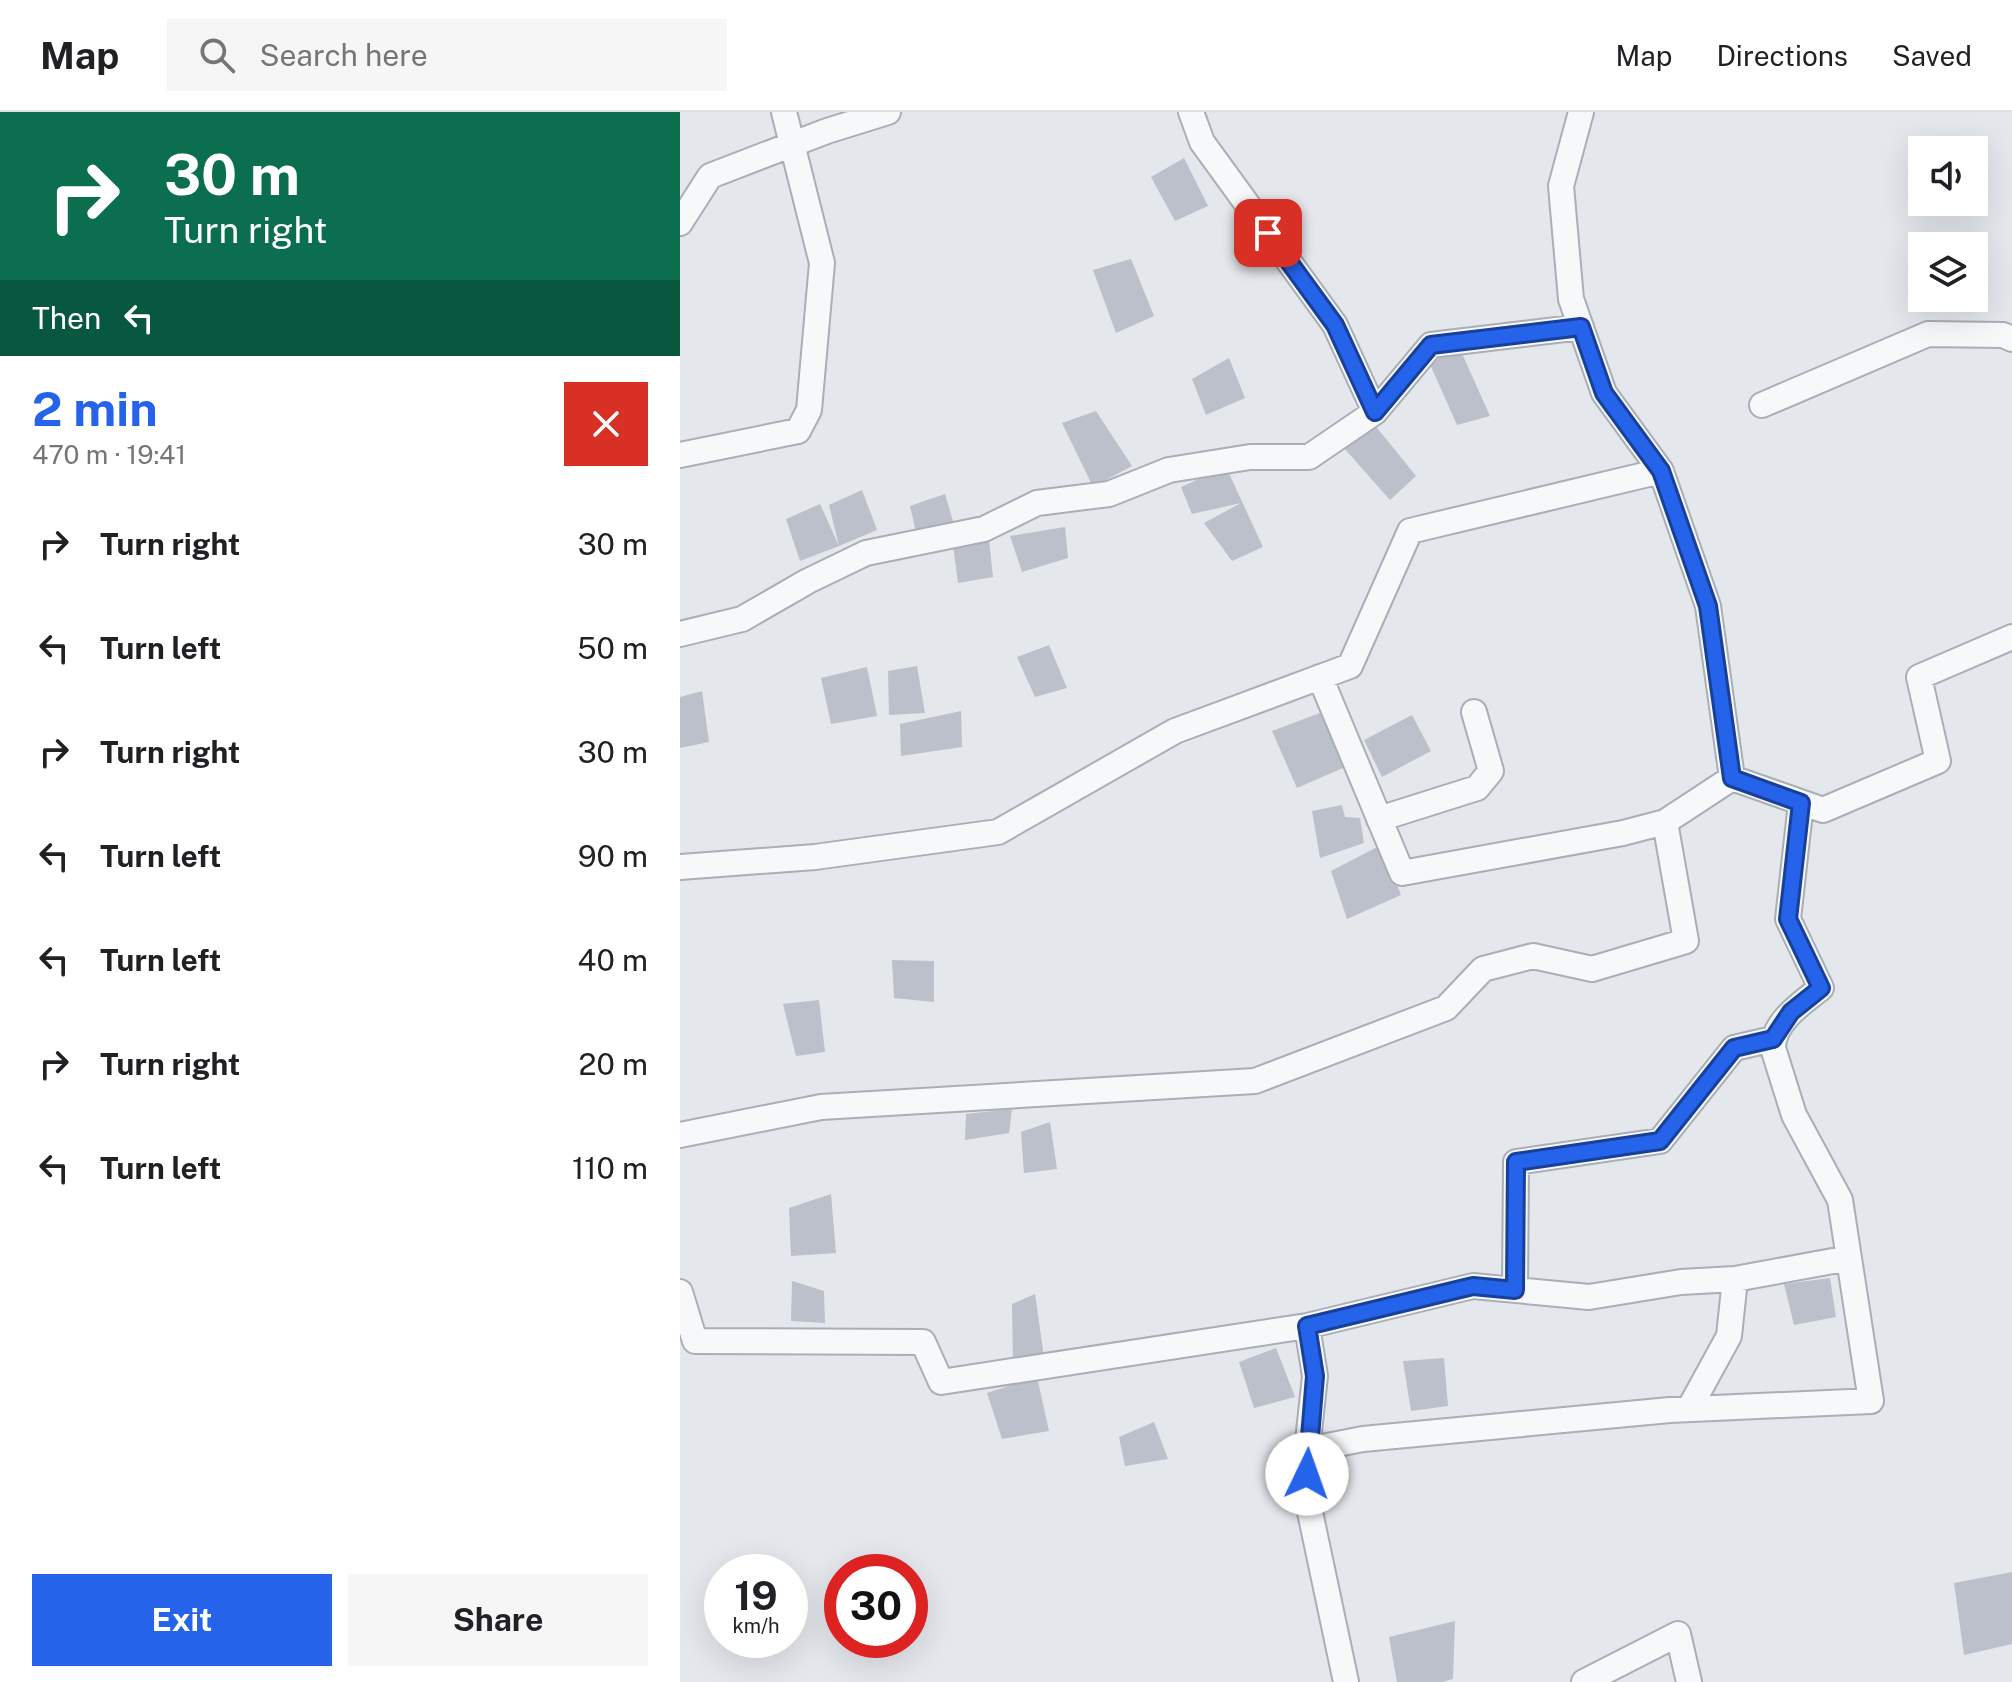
<!DOCTYPE html>
<meta charset="utf-8">
<style>
:root{--surface:#fff;--page:#f6f6f6;--text:#202124;--muted:#757577;--line:#e0e0e0;--accent:#2563eb}
body{margin:0;font-family:"Public Sans",sans-serif;background:var(--page);color:var(--text);height:100vh;display:flex;flex-direction:column;font-size:30px;white-space:nowrap}
*{box-sizing:border-box;margin:0}
p{font-size:26px;color:var(--muted)}
.icon{flex:none;width:44px;height:44px;fill:none;stroke:currentColor;stroke-width:2;stroke-linecap:round;stroke-linejoin:round}
.map{position:relative;flex:1;overflow:hidden}
.drawer{display:flex;flex-direction:column;background:var(--surface);width:680px}
.drawer>*{flex:none}
.guide{background:#0b6e4f;color:#fff;overflow:hidden}
.tools{position:absolute;left:1228px;top:24px;display:grid;gap:16px}
.tools a{display:grid;place-items:center;width:80px;height:80px;border-radius:0px;background:var(--surface);box-shadow:0 8px 32px #0002;font-size:40px}
.speed{position:absolute;left:24px;top:1442px;display:flex;gap:16px;font-size:40px;font-weight:700;text-align:center}
.speed>*{display:grid;place-content:center;width:104px;height:104px;border-radius:50%;background:var(--surface);box-shadow:0 8px 32px #0002;line-height:1}
.speed small{font-size:20px;font-weight:400}
.speed .limit{border:12px solid #d22;background:#fff;color:#111}
.pin{position:absolute;display:grid;place-items:center;width:68px;height:68px;color:#fff;margin:-34px;border-radius:16px;box-shadow:0 4px 12px #0006}
.me{position:absolute;width:88px;margin:-44px;rotate:3deg;stroke-linejoin:round;filter:drop-shadow(0 0 6px #0008)}
.turn{display:flex;align-items:center;gap:28px;height:168px;padding:0 32px;font-size:36px}
.turn .icon{width:104px;height:104px;stroke-width:2.5}
.turn b{display:block;font-size:56px;line-height:68px}
.then{display:flex;align-items:center;height:76px;padding:0 32px;background:#0003;gap:16px;font-size:30px}
.round{display:grid;place-items:center;flex:none;width:84px;height:84px;border-radius:0px;background:var(--page)}
.overview{display:flex;align-items:center;justify-content:space-between;height:136px;padding:0 32px}
h1{font-size:48px;font-weight:700;line-height:60px;color:var(--accent)}
.cta{display:flex;gap:16px;margin-top:auto;padding:16px 32px}
.cta a{flex:1;height:92px;border-radius:0px;background:var(--accent);color:#fff;font-size:32px;font-weight:700;line-height:92px;text-align:center}
.cta a+a{background:var(--page);color:var(--text)}
ul{padding:0;list-style:none}
li{display:flex;align-items:center;gap:24px;height:104px;padding:0 32px}
li div{flex:1}
li b{display:block;font-size:30px}
li em{font-style:normal}
header{display:flex;align-items:center;gap:48px;box-sizing:border-box;height:112px;padding:0 40px;background:var(--surface);border-bottom:2px solid var(--line)}
header strong{font-size:38px}
nav{display:flex;gap:44px;margin-inline-start:auto;font-size:28px}
.search{width:560px;height:72px;background:var(--page);display:flex;align-items:center;gap:20px;box-sizing:border-box;padding:0 28px;border-radius:0px;color:var(--muted);font-size:30px}
main{display:flex;flex:1;min-height:0}
.map>svg:first-child{display:block}
</style>
<header>
<strong>Map</strong>
<div class="search"><svg class="icon" aria-label="search" viewBox="0 0 24 24"><circle cx="10" cy="10" r="6"/><path d="M15 15l6 6"/></svg>Search here</div>
<nav><a>Map</a><a>Directions</a><a>Saved</a></nav>
</header>
<main>
<section class="drawer">
<div class="guide">
<div class="turn"><svg class="icon" aria-label="right" viewBox="0 0 24 24"><path d="M7 20v-9h11M14 6l5 5-5 5"/></svg><div><b>30 m</b>Turn right</div></div>
<div class="then">Then<svg class="icon" aria-label="left" viewBox="0 0 24 24"><path d="M17 20v-9H6M10 6l-5 5 5 5"/></svg></div>
</div>
<div class="overview"><div><h1>2 min</h1><p>470 m · 19:41</p></div><a class="round" style="background:#d93025;color:#fff"><svg class="icon" aria-label="close" viewBox="0 0 24 24"><path d="M6 6l12 12M18 6L6 18"/></svg></a></div>
<ul>
<li><svg class="icon" aria-label="right" viewBox="0 0 24 24"><path d="M7 20v-9h11M14 6l5 5-5 5"/></svg><div><b>Turn right</b></div><em>30 m</em></li>
<li><svg class="icon" aria-label="left" viewBox="0 0 24 24"><path d="M17 20v-9H6M10 6l-5 5 5 5"/></svg><div><b>Turn left</b></div><em>50 m</em></li>
<li><svg class="icon" aria-label="right" viewBox="0 0 24 24"><path d="M7 20v-9h11M14 6l5 5-5 5"/></svg><div><b>Turn right</b></div><em>30 m</em></li>
<li><svg class="icon" aria-label="left" viewBox="0 0 24 24"><path d="M17 20v-9H6M10 6l-5 5 5 5"/></svg><div><b>Turn left</b></div><em>90 m</em></li>
<li><svg class="icon" aria-label="left" viewBox="0 0 24 24"><path d="M17 20v-9H6M10 6l-5 5 5 5"/></svg><div><b>Turn left</b></div><em>40 m</em></li>
<li><svg class="icon" aria-label="right" viewBox="0 0 24 24"><path d="M7 20v-9h11M14 6l5 5-5 5"/></svg><div><b>Turn right</b></div><em>20 m</em></li>
<li><svg class="icon" aria-label="left" viewBox="0 0 24 24"><path d="M17 20v-9H6M10 6l-5 5 5 5"/></svg><div><b>Turn left</b></div><em>110 m</em></li>
</ul>
<div class="cta"><a>Exit</a><a>Share</a></div>
</section>
<div class="map">
<svg width="1332" height="1570" viewBox="0 0 1332 1570">
<rect width="100%" height="100%" fill="#e4e7ec"/>
<path fill="#bbc0ca" d="M504 46 528 94 495 109 471 65Z
M451 147 474 204 436 221 413 158Z
M780 237 810 304 777 313 749 250Z
M549 246 565 286 526 303 512 267Z
M416 299 452 354 413 375 382 311Z
M694 312 736 364 710 388 664 336Z
M546 355 583 435 552 449 524 411 561 391 512 402 501 375Z
M182 378 197 418 159 434 149 393Z
M265 382 275 416 238 429 230 394Z
M140 392 159 434 120 449 106 407Z
M385 415 388 446 342 460 330 424Z
M309 428 313 465 278 471 273 434Z
M369 533 387 576 355 585 337 545Z
M237 554 245 601 209 603 208 559Z
M187 555 197 604 151 612 141 566Z
M22 579 29 630 0 636V585Z
M648 598 672 652 617 676 592 619Z
M281 599 282 635 221 644 220 612Z
M732 603 751 639 702 665 684 628Z
M662 693 665 705 680 706 684 731 640 746 632 699Z
M701 733 721 783 667 807 651 759Z
M212 848 254 849V890L214 886Z
M139 888 145 940 116 944 103 892Z
M332 997 329 1021 285 1028 286 1002Z
M370 1010 377 1057 344 1061 341 1020Z
M151 1082 156 1141 111 1144 109 1096Z
M1150 1166 1156 1205 1114 1213 1104 1172Z
M112 1169 144 1179 145 1211 111 1209Z
M355 1182 364 1245 333 1250 332 1192Z
M596 1236 615 1285 574 1296 559 1250Z
M764 1246 768 1294 731 1299 723 1249Z
M357 1265 369 1319 322 1327 307 1281Z
M474 1310 488 1347 445 1354 439 1325Z
M1332 1460V1532L1284 1543 1274 1471Z
M775 1509 773 1567 762 1570H717L709 1525Z"/>
<g fill="none" stroke-linecap="round" stroke-linejoin="round">
<g stroke="#a9aeb7" stroke-width="28">
<path id="minor" d="M511 0 522 30 655 213 695 300
M0 111 30 64 147 19 208 0
M1082 293 1248 222 1323 223 1332 227
M0 343 118 319 129 298 142 151 104 0
M0 522 62 507 128 469 186 441 304 417 357 391 429 382 489 358 570 345H629L695 300 751 233 901 215
M640 565 722 761 943 721 985 710
M1052 666 1143 698 1258 649 1239 565 1332 525
M699 707 797 676 811 659 794 600
M0 755 135 745 318 720 495 619 670 554 730 419 981 359 924 281 891 187 881 74 901 0
M0 1023 141 995 575 969 766 896 803 857 853 844 912 857 1006 829 985 710 1052 666 1028 494 981 359
M1055 1167 1169 1146
M835 1178 836 1050 980 1029 1054 936 1093 927
M0 1180 15 1229 243 1230 261 1270 627 1214 793 1174 909 1185 1001 1170 1055 1167 1049 1224 1009 1297
M627 1214 635 1264 627 1338V1386L666 1570
M627 1338 683 1327 990 1298 1191 1289 1160 1088 1114 1003 1093 936C1093 910 1122 891 1141 876L1108 807 1121 691
M904 1570 998 1522 1009 1570"/>
</g>
<use href="#minor" stroke="#f7f8fa" stroke-width="24"/>
</g>
<g fill="none" stroke-linecap="round" stroke-linejoin="round">
<g stroke="#184099" stroke-width="20">
<path id="route" d="M588 121 655 213 695 300 751 233 901 215 924 281 981 359 1028 494 1052 666 1121 691 1108 807 1141 876 1111 900 1093 927 1054 936 980 1029 836 1050 835 1178 793 1174 627 1214 635 1264 627 1362"/>
</g>
<use href="#route" stroke="#2563eb" stroke-width="14"/>
</g>
</svg>
<div class="tools">
<a><svg class="icon" aria-label="sound" viewBox="0 0 24 24"><path d="M4 9h4l5-4v14l-5-4H4zM17 9q2 3 0 6"/></svg></a>
<a><svg class="icon" aria-label="layers" viewBox="0 0 24 24"><path d="M12 4l9 5-9 5-9-5zM3 14l9 5 9-5"/></svg></a>
</div>
<div class="speed"><div>19<small>km/h</small></div><div class="limit">30</div></div>
<div class="pin" style="left:588px;top:121px;background:#d93025"><svg class="icon" aria-label="arrive" viewBox="0 0 24 24"><path d="M6 21V4h12l-3 4 3 4H6"/></svg></div>
<svg class="me" style="left:627px;top:1362px" viewBox="-20 -20 40 40"><circle r="19" fill="#fff"/><path d="M0-13L10 11 0 6-10 11z" fill="#2563eb"/></svg>
</div>
</main>
